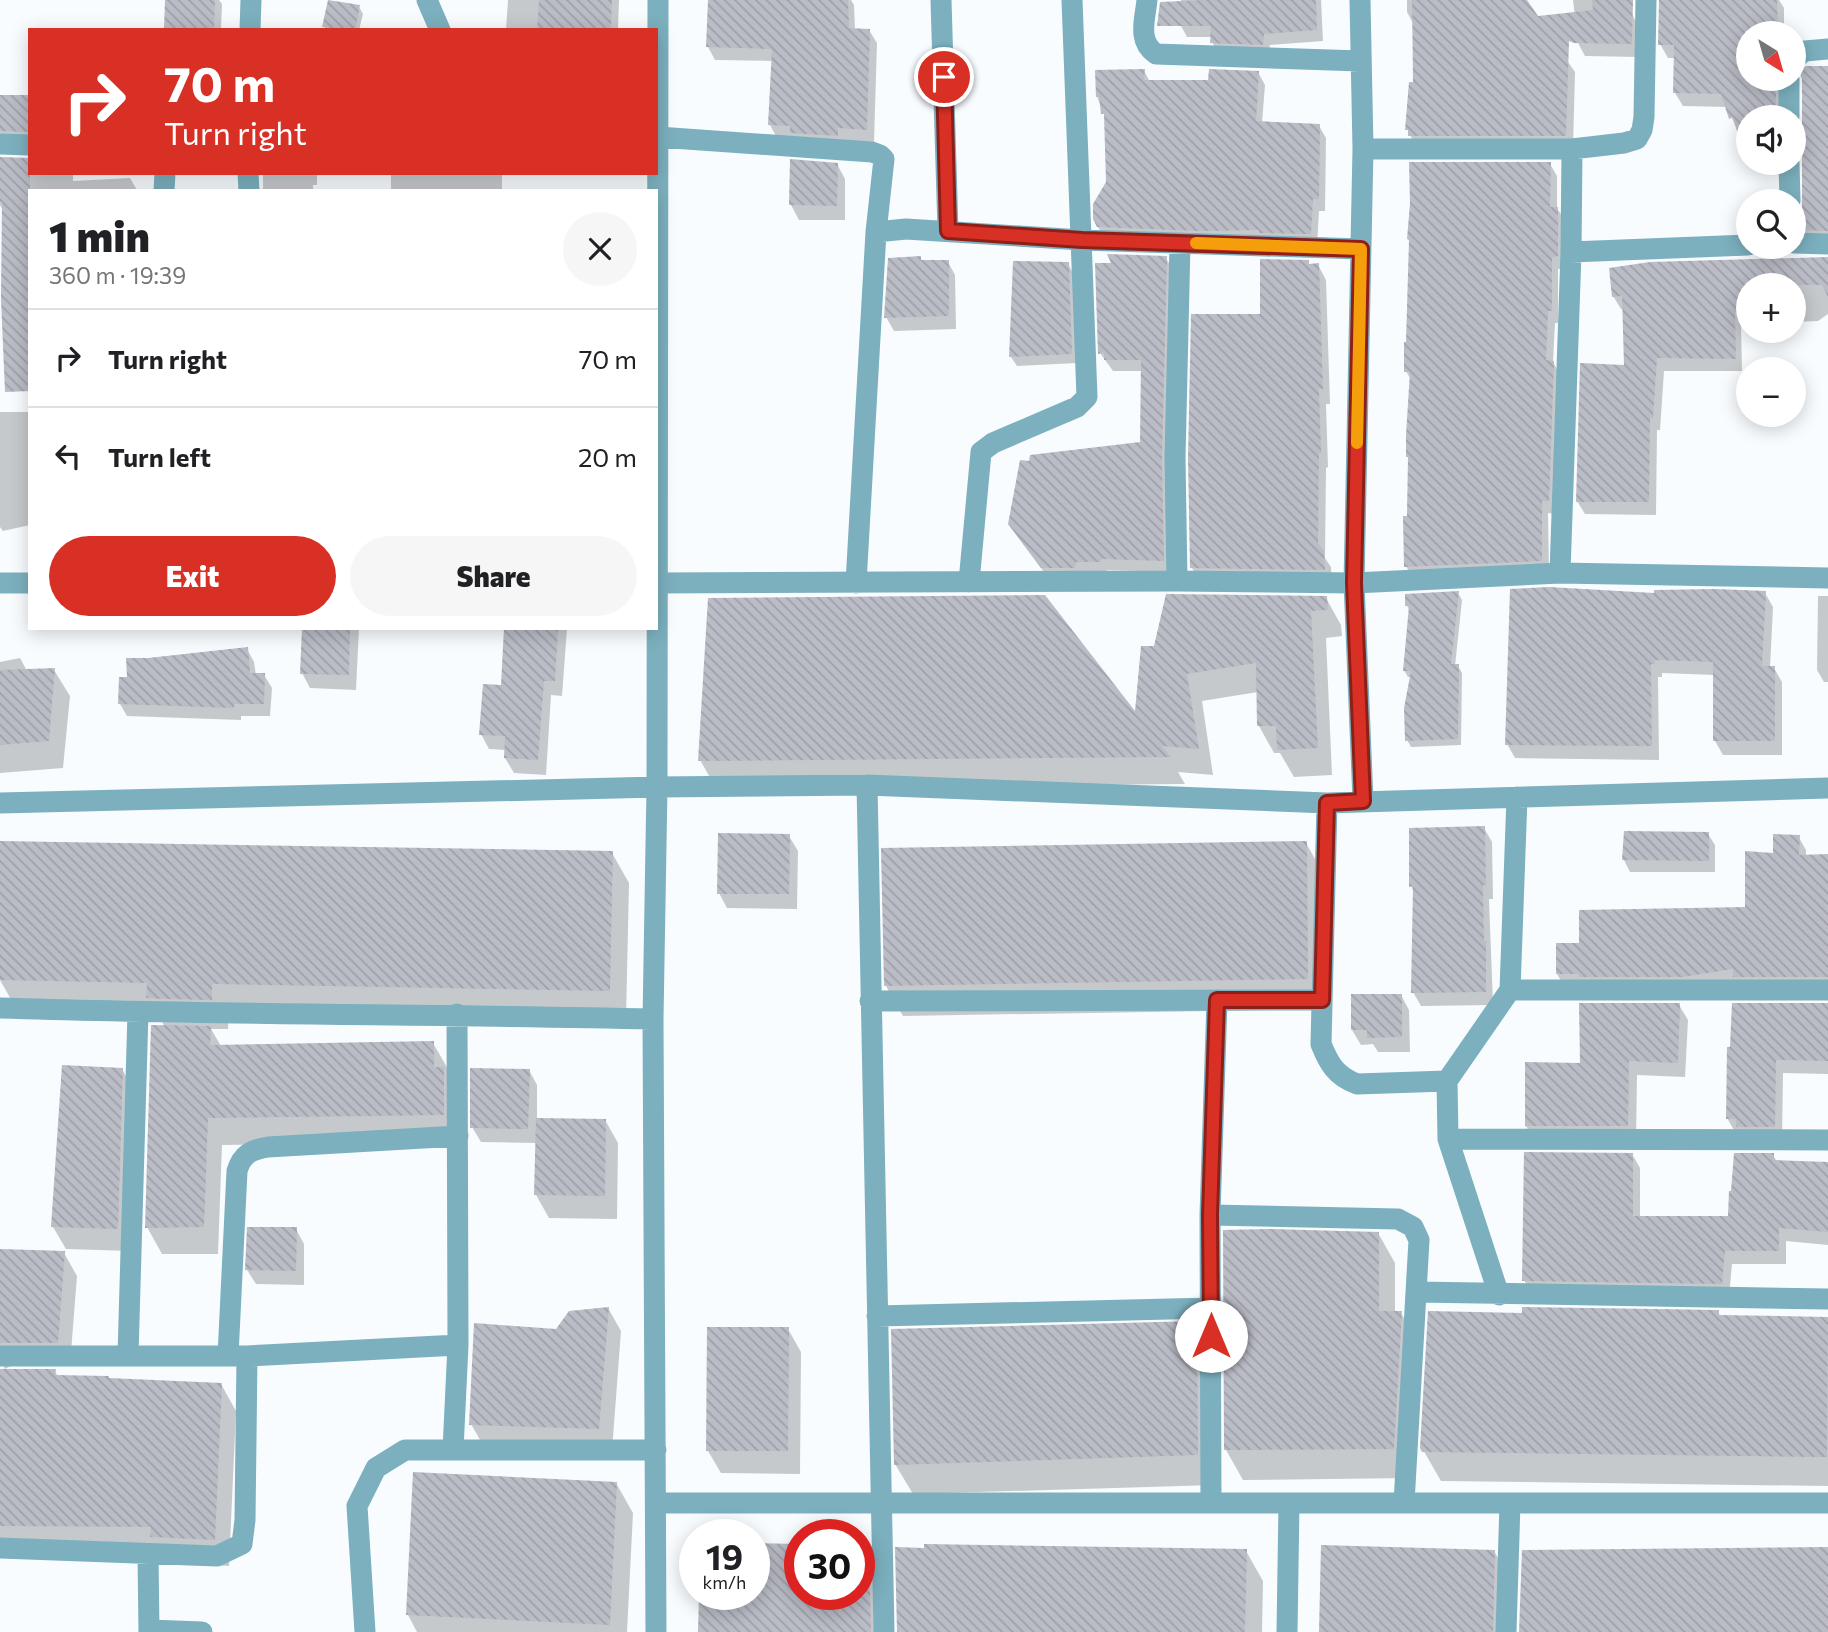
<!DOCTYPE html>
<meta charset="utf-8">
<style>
:root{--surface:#fff;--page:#f6f6f6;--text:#202124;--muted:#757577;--line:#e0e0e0;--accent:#d93025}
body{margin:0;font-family:Commissioner,sans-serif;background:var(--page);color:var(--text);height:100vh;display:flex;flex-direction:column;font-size:26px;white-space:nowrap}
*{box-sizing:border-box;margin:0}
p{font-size:23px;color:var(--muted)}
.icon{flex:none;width:38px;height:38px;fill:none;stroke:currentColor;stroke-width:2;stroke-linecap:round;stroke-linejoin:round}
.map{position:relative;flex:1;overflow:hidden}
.drawer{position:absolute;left:28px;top:189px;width:630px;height:441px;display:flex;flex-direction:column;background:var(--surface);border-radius:0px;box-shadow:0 4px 18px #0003}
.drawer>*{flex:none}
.hud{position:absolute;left:28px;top:28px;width:630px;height:147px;border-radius:0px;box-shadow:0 4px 18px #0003;background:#d93025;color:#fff;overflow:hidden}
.needle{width:46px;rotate:143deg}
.fabs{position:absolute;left:1736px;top:21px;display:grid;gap:14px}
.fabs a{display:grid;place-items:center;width:70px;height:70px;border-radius:50%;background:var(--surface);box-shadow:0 4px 18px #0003;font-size:35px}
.speed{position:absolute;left:679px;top:1519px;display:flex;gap:14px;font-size:35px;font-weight:700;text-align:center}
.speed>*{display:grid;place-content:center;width:91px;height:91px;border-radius:50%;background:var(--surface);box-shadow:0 4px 18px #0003;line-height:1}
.speed small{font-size:18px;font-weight:400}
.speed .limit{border:10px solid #d22;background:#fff;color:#111}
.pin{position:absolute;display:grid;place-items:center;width:60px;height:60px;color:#fff;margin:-30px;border:4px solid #fff;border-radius:50%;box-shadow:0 2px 7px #0007}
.me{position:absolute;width:77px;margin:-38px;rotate:0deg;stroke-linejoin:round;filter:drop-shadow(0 0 5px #0008)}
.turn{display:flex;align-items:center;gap:24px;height:147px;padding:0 21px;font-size:32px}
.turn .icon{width:91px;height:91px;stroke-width:2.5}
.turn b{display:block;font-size:49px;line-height:60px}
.round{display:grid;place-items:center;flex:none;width:74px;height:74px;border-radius:37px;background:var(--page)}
.head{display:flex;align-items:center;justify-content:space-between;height:119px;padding:0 21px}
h1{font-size:42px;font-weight:800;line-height:52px}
.button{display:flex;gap:14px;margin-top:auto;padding:14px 21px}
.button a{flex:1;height:80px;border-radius:42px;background:var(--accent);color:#fff;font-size:28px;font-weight:800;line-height:80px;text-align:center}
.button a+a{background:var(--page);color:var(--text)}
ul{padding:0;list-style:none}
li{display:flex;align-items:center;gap:21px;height:98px;padding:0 21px;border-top:2px solid var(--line)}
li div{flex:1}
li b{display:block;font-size:26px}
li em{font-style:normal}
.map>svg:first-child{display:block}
</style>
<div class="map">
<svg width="1828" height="1632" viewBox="0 0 1828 1632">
<defs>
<pattern id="building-back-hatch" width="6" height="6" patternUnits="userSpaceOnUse" patternTransform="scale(1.75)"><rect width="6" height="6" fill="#babcc6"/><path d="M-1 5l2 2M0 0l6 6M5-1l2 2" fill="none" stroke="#9fa0a9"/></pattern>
</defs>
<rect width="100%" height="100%" fill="#f8fcff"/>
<path fill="#0003" d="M167 0H219L222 4 221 30H166Z
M508 0H542V30H506Z
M585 0H619L618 30H585Z
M709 0H851L854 5 855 30H869L877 43 874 142 777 138 770 125 773 61 715 60 708 47Z
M1181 0H1321L1323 41 1270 45 1268 56 1219 54 1212 42V37H1187L1181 26Z
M1407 0H1525L1575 72 1573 148H1417L1407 129 1414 84V25L1407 12Z
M1573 0H1625L1639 28V57L1585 56 1578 43Z
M1678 0H1779L1784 8V33H1748V79H1789L1783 117H1748V144L1738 132 1727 107 1683 106 1675 93 1676 58H1668L1660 44Z
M359 7 363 14 359 30H326L324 26Z
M1828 68V244L1811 243 1804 230Z
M1144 71 1150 82 1210 81 1258 72 1265 85 1262 123 1319 126 1326 138 1325 211H1319L1317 246 1106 239 1098 227 1108 183 1106 120 1097 96Z
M0 96 30 97V144L7 143 0 133Z
M0 158 30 173H73V181L130 178 137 190 30 191 4 212 0 205Z
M837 164 845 179V220H799L791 205Z
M1550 164 1557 176V208L1565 221 1564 269H1558V323H1555L1553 362 1560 375 1556 514 1548 513 1549 573 1413 579 1406 566 1411 380 1406 371Z
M263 173H317V185H313V191H263Z
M391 173H502V191H391Z
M1828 257V314L1818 321 1794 322V285H1748V325H1741L1742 371H1664L1660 430H1657L1656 515 1585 514 1577 501 1626 367 1624 309H1621L1613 296Z
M920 258 922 261 948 262 955 275 956 329 894 331 886 317Z
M1166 258 1172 269 1169 572 1107 570V573L1049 579 1017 535 1030 462 1141 443 1142 371H1113L1100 353Z
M1308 262 1310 265H1318L1326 280 1330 404H1326L1328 467 1326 468 1325 558 1331 567 1332 584 1200 582 1192 568Z
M1068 264 1073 273 1077 363 1017 366 1011 357Z
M0 412H30V525L3 531 0 527Z
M1458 593 1462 600 1455 666H1458L1462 673 1461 745 1411 747 1407 740 1412 677H1408L1404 670 1410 611 1407 606Z
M1765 593 1773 607 1770 668H1774L1782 682V755H1723L1715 741V675L1662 673V677H1658L1659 760 1515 758 1507 744 1656 594Z
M1818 596H1828V682H1824L1817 670Z
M1326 598 1341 625 1342 636 1326 638 1332 775 1294 777 1280 753H1274L1259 726 1258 692 1202 701 1213 775 1178 772 1185 784 716 788 700 760 1137 716 1156 648Z
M303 628H359L356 690 310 688 302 673Z
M506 628H567L562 696 551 695 546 775 514 773 505 758 506 750 489 749 481 734 503 687Z
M247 649 254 662 256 675H264L272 688 270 716H241V720L127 716 120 704 129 679Z
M20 658 27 671 54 670 70 696 63 768 0 773V662Z
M1484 828 1492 842 1493 899H1489L1493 1005 1421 1006 1413 992 1414 892 1411 886Z
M1708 834 1715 845V872H1630L1624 860Z
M789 836 798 851 797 909 727 908 719 893Z
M1798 836 1806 850V856H1828V990L1565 987 1557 974 1581 945 1747 908 1774 855Z
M2 842 612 853 629 883 626 1020 229 1013 228 1029H211L221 1046 433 1043 448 1069 459 1141 222 1145 218 1254H162L147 1227 165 1027 156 1012 17 1010 0 980Z
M1306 843 1323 873 1325 1009 903 1016 886 986Z
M1401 995 1409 1010 1410 1052H1378L1373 1044 1361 1045 1352 1030Z
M1679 1005 1688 1020 1685 1077 1637 1075 1636 1141H1535L1526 1126 1581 1065Z
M1828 1005V1074L1783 1073 1782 1140 1735 1132 1727 1118 1729 1049Z
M122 1069 135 1092 130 1251 66 1249 53 1227Z
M529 1070 537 1085V1120H605L618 1143 617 1219 549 1218 536 1195 537 1143 481 1142 472 1127Z
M1632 1154 1640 1168V1218H1730L1773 1155 1777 1162 1828 1163V1245L1786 1241V1264H1732L1729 1297 1532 1294 1524 1280Z
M296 1229 304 1244V1285L256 1284 247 1270Z
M1378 1233 1395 1263V1313H1401L1418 1343 1410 1478 1243 1480 1226 1450Z
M0 1251 64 1253 77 1276 70 1365H13L5 1369 0 1359Z
M608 1308 621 1331 612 1451 484 1447 471 1424 557 1330Z
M1718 1312 1721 1317 1828 1318V1486L1441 1481 1422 1448 1524 1314Z
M1196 1323 1214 1353V1485L913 1494 895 1464Z
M788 1329 801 1352 800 1474 721 1473 708 1451Z
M0 1371H55L58 1377 221 1384 236 1411 229 1566 0 1551Z
M616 1483 633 1513 627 1632H417L408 1615Z
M868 1548 886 1578 887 1632H699L800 1594H859Z
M925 1549 1246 1551 1263 1581 1262 1632H899Z
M1494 1551 1511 1580 1509 1632H1321Z"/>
<path fill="url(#building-back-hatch)" d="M165 0H215L214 30H164Z
M328 0 360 5 355 30 322 27Z
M539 0H612L611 30H537Z
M708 0H848L849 28 870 29 867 130 838 128V136L790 133V126L768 125 772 49 706 47Z
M1206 0H1316L1317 30 1264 34 1263 45 1210 43 1211 26H1157L1160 2Z
M1412 0H1527L1538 16 1593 10 1592 0H1633L1632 44 1574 43 1569 41 1566 136H1408V130H1405L1409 82H1413Z
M1659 0H1777L1778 33H1748V79H1776V117H1748V128L1737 131 1733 117 1729 119 1721 94 1673 93 1674 45H1658Z
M1806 66H1828V231L1802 230V79L1799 71Z
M1145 69 1144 80H1208L1209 69 1259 71 1256 121 1320 124 1319 199H1313L1311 234 1259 233V230L1200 231 1097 227 1093 219V204L1106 182 1104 114H1101L1099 97H1096L1095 70Z
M0 95H30V132L0 131Z
M0 157 30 158V391L5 392 1 299 2 202H0Z
M790 159 838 163 837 206 789 205Z
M1409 162H1551L1550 207H1558V256L1552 257V311H1548L1546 360 1554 361 1549 501H1542V561L1404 567 1403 516H1407L1408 457H1406V435L1410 372H1404V342H1406L1409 240 1407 239 1410 203Z
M1107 254 1167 256 1162 458 1164 561 1101 559V562H1076L1075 568H1041L1008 524 1020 460 1029 461 1030 455 1140 442 1141 360H1104V353L1098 354 1095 263H1111Z
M921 256V260H949V316L884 318 888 258Z
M1828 257V297L1822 285H1748V312H1735L1736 359 1657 358 1653 418H1650L1649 502H1576L1580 363 1624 365 1622 296 1612 297 1609 268 1650 262Z
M1260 259 1309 260V264L1319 263 1323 389H1319L1321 453H1319L1318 543 1324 551 1325 570 1190 568 1188 458 1191 314H1260Z
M1013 261 1069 262 1072 354 1009 357Z
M1549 587 1654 593V590L1716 589 1766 591 1762 666H1775V741H1713V662L1655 660V664H1651L1652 746 1505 745 1510 589Z
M1459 591 1451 664H1459L1458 739 1405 741 1404 708 1411 671H1403L1409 606H1405V594Z
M1166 594 1327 596 1328 610 1311 611 1318 748 1277 750 1276 726H1257L1256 663 1187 674 1199 749 1162 746 1171 757 698 761 708 598 1045 595 1135 711 1141 646H1154Z
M302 628H350L349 675 300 674Z
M504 628H558L555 681H544L538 760 504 758 505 736 479 735 483 684 501 685Z
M248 647 250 673H265L264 704H234V708L118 704 119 677H127L126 658H148Z
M55 668 49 741 0 745V670Z
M1485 826 1486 885H1483L1484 941H1486V992L1411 993 1413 886 1409 887V828Z
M1624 831 1709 832V861L1622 860Z
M718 833 790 834 789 894H717Z
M1773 834 1800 835 1799 855 1828 854V977H1733V969L1682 977H1579V974H1556V943H1579V910L1745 907V851L1773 853Z
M0 841 613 851 610 991 212 984V1000L164 999 146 998 147 983 0 980Z
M1307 841 1308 979 884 986 881 848Z
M1351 994H1402V1037L1367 1038V1030H1351Z
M1579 1003H1680L1678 1063 1629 1061 1628 1126H1525V1062L1580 1063Z
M1732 1003H1828V1061L1776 1060 1775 1127H1736V1119H1726L1727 1047H1730Z
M151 1025 211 1026 210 1045 434 1041V1067H444V1115L208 1118 204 1227 145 1228Z
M62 1065 123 1068 118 1229 51 1227Z
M470 1068 530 1069 528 1129 470 1128Z
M536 1118 606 1119 605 1196 534 1195Z
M1524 1152 1633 1153V1216H1728L1729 1191H1731L1734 1153H1774V1160L1828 1162V1232L1779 1228V1251H1725L1722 1284 1522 1281Z
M247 1227H297L296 1271 245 1270Z
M1269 1229 1379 1232V1311H1402L1394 1449 1224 1450 1223 1230Z
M0 1249 65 1251 58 1343H0Z
M609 1307 599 1429 469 1425 474 1323 556 1329 569 1311Z
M1522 1307 1719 1310V1315L1828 1317 1827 1457 1422 1452 1420 1448 1428 1311 1522 1313Z
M1197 1321 1198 1455 894 1465 891 1329Z
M707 1327H789L788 1451H706Z
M0 1369H56L55 1375 109 1376V1378L222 1383 215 1540 150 1537 151 1527 0 1526Z
M413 1472 617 1482 610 1625 406 1615Z
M754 1543 800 1544V1594H859V1546H869L871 1632H698L699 1594H754Z
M924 1544 1247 1549 1245 1632H897L895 1547 924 1548Z
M1321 1545 1495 1550 1493 1632H1319Z
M1828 1547V1632H1519L1522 1550Z"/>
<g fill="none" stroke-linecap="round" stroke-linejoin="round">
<path stroke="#7cb0be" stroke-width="21" d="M427 0 440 30
M941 0 948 231
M1147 0C1145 20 1137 41 1156 54L1360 61
M1360 0 1363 149 1354 583 1363 801
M250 30 251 0
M1794 59 1805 51 1828 49
M1789 79V117
M658 137 872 152 880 155 884 159 876 232 906 229 1082 240 1361 249
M0 144 30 145
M1363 149H1572L1624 143 1637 139 1642 130 1644 117 1646 0
M1789 163 1790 201
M248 173 249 191
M164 191 165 173
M1794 243 1828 244
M1571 252 1748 245
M1560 573 1571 252 1572 149
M1177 581 1175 458 1180 243
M969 582 981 452 993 443 1077 407 1087 397 1072 0
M0 583H30
M656 583 1177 581 1354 583 1560 573 1828 578
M856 583 876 232
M867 785 884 1632
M0 803 657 787 867 785 1327 803 1828 788
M1327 803 1321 1044C1329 1064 1336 1076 1357 1084L1447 1081
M1510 990H1828
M870 1001 1322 1000
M0 1008C218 1015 435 1014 653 1019
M1448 1139 1828 1140
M1210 1215 1398 1219 1413 1227 1419 1240 1404 1503
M1416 1292 1828 1299
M1499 1295 1448 1139 1447 1081 1510 990 1517 797
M877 1316 1211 1308
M128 1355 138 1012
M0 1356H247L458 1345
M228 1356 237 1171C242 1154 251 1150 268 1147L458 1136
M453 1450 458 1345 457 1014
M656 1503H1828
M1211 1503 1210 1215 1217 1000
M0 1548 217 1556 242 1544 245 1520 247 1356
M148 1554 149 1632
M149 1630 202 1632
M365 1632 357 1506 376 1468 405 1450H656
M656 1632 653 1019 657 787 658 0
M1287 1632 1289 1503
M1506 1632 1510 1503"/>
</g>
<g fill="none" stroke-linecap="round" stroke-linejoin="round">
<g stroke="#8d1f18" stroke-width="18">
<path id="route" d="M944 77 948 231 1082 240 1361 249 1354 583 1363 801 1327 803 1322 1000H1217L1210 1215 1211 1336"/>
</g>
<use href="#route" stroke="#d93025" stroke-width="12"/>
<path stroke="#f59e0b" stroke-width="12" d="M1196 243 1361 249 1357 443"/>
</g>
</svg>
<div class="fabs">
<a><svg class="needle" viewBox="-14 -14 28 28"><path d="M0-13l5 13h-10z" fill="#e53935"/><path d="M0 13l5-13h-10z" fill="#757577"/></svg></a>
<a><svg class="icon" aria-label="sound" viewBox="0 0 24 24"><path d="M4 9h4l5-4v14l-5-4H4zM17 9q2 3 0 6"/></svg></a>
<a><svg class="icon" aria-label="search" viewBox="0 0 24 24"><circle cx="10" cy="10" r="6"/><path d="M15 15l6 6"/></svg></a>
<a>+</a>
<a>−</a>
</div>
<div class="speed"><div>19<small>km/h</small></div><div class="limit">30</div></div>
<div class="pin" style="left:944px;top:77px;background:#d93025"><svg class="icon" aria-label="arrive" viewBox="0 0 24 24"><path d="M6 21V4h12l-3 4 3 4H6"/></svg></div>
<svg class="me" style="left:1211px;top:1336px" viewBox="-20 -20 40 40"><circle r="19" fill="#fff"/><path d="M0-13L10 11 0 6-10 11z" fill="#d93025"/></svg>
<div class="hud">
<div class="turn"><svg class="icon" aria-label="right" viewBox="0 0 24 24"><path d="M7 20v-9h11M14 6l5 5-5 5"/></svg><div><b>70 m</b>Turn right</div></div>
</div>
<section class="drawer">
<div class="head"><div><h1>1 min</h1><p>360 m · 19:39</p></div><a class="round"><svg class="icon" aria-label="close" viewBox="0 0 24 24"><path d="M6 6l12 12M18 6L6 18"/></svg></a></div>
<ul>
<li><svg class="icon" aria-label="right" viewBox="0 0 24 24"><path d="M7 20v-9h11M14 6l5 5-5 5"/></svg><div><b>Turn right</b></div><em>70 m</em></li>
<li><svg class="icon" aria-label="left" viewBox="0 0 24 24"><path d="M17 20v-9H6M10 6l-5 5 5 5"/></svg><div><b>Turn left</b></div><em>20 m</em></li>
</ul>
<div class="button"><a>Exit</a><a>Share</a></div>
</section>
</div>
